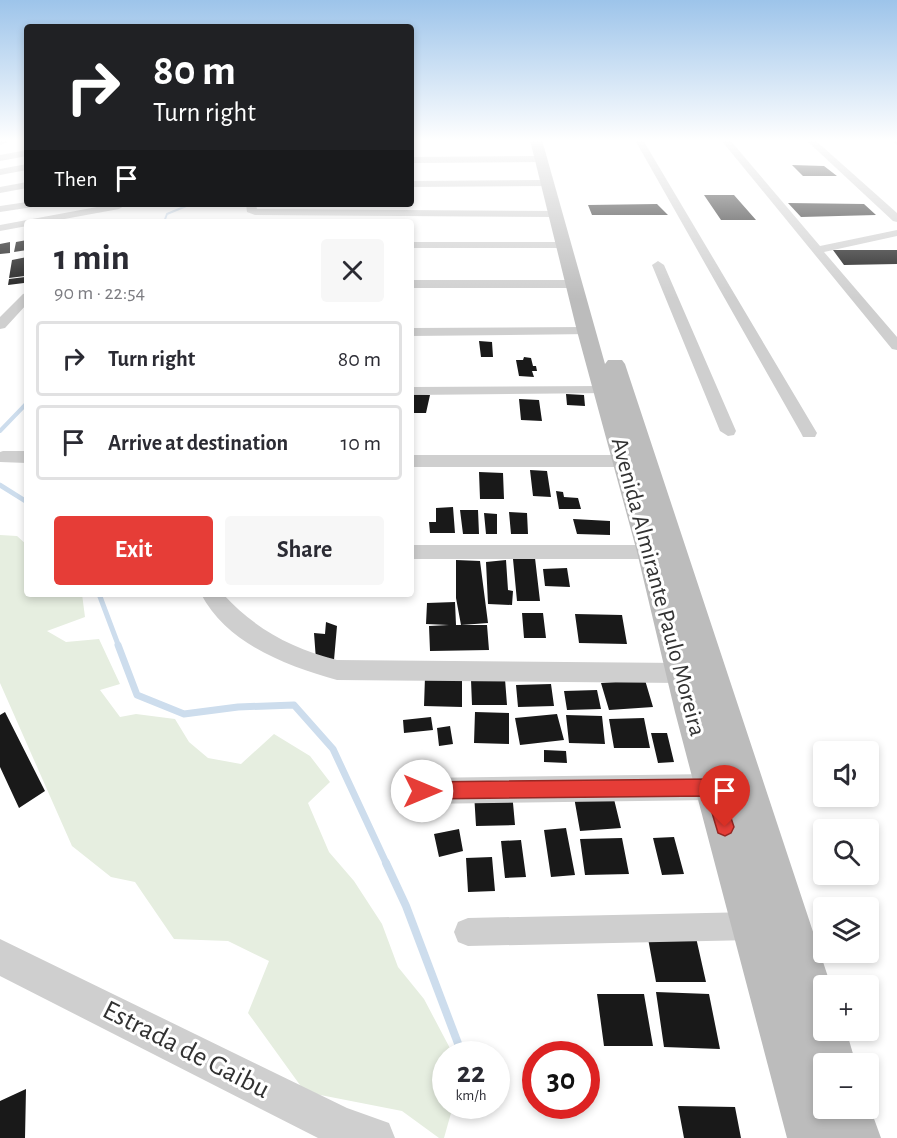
<!DOCTYPE html>
<meta charset="utf-8">
<style>
:root{--surface:#fff;--page:#f7f7f7;--text:#2b2b33;--muted:#7c7c81;--line:#e1e1e2;--accent:#e63d37}
body{margin:0;font-family:"Alegreya Sans",sans-serif;background:var(--page);color:var(--text);height:100vh;display:flex;flex-direction:column;font-size:22px;white-space:nowrap}
*{box-sizing:border-box;margin:0}
p{font-size:20px;color:var(--muted)}
.icon{flex:none;width:33px;height:33px;fill:none;stroke:currentColor;stroke-width:2;stroke-linecap:round;stroke-linejoin:round}
.map{position:relative;flex:1;overflow:hidden}
.side{position:absolute;left:24px;top:219px;width:390px;height:378px;display:flex;flex-direction:column;background:var(--surface);border-radius:6px;box-shadow:0 3px 9px #0003}
.side>*{flex:none}
.banner{position:absolute;left:24px;top:24px;width:390px;height:183px;border-radius:6px;box-shadow:0 3px 9px #0003;background:#202124;color:#fff;overflow:hidden}
.controls{position:absolute;left:813px;top:741px;display:grid;gap:12px}
.controls a{display:grid;place-items:center;width:66px;height:66px;border-radius:6px;background:var(--surface);box-shadow:0 3px 9px #0003;font-size:30px}
.speed{position:absolute;left:432px;top:1041px;display:flex;gap:12px;font-size:30px;font-weight:700;text-align:center}
.speed>*{display:grid;place-content:center;width:78px;height:78px;border-radius:50%;background:var(--surface);box-shadow:0 3px 9px #0003;line-height:1}
.speed small{font-size:15px;font-weight:400}
.speed .limit{border:9px solid #d22;background:#fff;color:#111}
.pin{position:absolute;display:grid;place-items:center;width:51px;height:51px;color:#fff;margin:-62px -26px;border-radius:50% 50% 50% 0;rotate:-45deg;box-shadow:0 0 6px #0007}
.pin .icon{rotate:45deg}
.me{position:absolute;width:66px;margin:-33px;rotate:90deg;stroke-linejoin:round;filter:drop-shadow(0 0 4px #0008)}
.turn{display:flex;align-items:center;gap:21px;height:126px;padding:0 30px;font-size:27px}
.turn .icon{width:78px;height:78px;stroke-width:2.5}
.turn b{display:block;font-size:42px;line-height:51px}
.then{display:flex;align-items:center;height:57px;padding:0 30px;background:#0003;gap:12px;font-size:22px}
.round{display:grid;place-items:center;flex:none;width:63px;height:63px;border-radius:6px;background:var(--page)}
.summary{display:flex;align-items:center;justify-content:space-between;height:102px;padding:0 30px}
h1{font-size:36px;font-weight:600;line-height:45px}
.primary-button{display:flex;gap:12px;margin-top:auto;padding:12px 30px}
.primary-button a{flex:1;height:69px;border-radius:6px;background:var(--accent);color:#fff;font-size:24px;font-weight:600;line-height:69px;text-align:center}
.primary-button a+a{background:var(--page);color:var(--text)}
ul{padding:0;list-style:none}
li{display:flex;align-items:center;gap:18px;height:75px;margin:0 12px 9px;padding:0 18px;border:3px solid var(--line);border-radius:6px}
li div{flex:1}
li b{display:block;font-size:22px}
li em{font-style:normal}
.map>svg:first-child{display:block}
</style>
<div class="map">
<svg width="897" height="1138" viewBox="0 0 897 1138">
<rect width="100%" height="100%" fill="#fff"/>
<path fill="#e6eee0" d="M0 535 17 536 27 545V594H82L85 617 47 631 66 642 99 639 120 684 100 690 120 717 136 714 175 719 189 742 208 758 241 764 274 734 310 756 330 782 308 803 329 852 354 881 382 924 398 967 424 999 453 1054H446V1106H453L444 1138H439L402 1111 305 1092 248 1013 269 961 228 941 174 939 135 882 111 877 72 846 0 683Z"/>
<g fill="none" stroke-linecap="round" stroke-linejoin="round">
<path stroke="#cddded" stroke-width="2" d="M164 222 167 214 191 204"/>
<path stroke="#cddded" stroke-width="4" d="M0 431 27 403"/>
<path stroke="#cddded" stroke-width="5" d="M0 485 27 502
M99 594 119 647"/>
<path stroke="#cddded" stroke-width="7" d="M118 645 137 695 184 714 238 707 294 705 333 749 387 865"/>
<path stroke="#cddded" stroke-width="8" d="M386 863 406 906 462 1054"/>
</g>
<path fill="#191919" d="M792 165 824 166 837 176H803Z
M704 195H734L756 220H721Z
M788 203 864 204 876 215 801 217Z
M657 204 668 215H592L588 205Z
M27 240V250L14 252 16 242Z
M10 242V253L0 254V244Z
M833 250H897V264L844 265Z
M27 257 25 276 9 278 12 260Z
M25 277 24 283 8 285 9 279Z
M479 341 492 342 493 357H481Z
M524 357 531 358 533 366H536L537 371H532L534 377 519 376 516 360H523Z
M411 394 430 395 426 413H411Z
M566 394 584 395 585 406 567 405Z
M519 399 539 400 542 421 521 420Z
M530 470 547 471 551 497 533 496Z
M479 472 503 473 504 499H480Z
M556 491 563 492 564 497 578 498 581 509H559Z
M453 507 455 533H430L429 522H436V508Z
M460 510H478L479 534H463Z
M509 512 527 513 528 534H511Z
M484 513 497 514V534H486Z
M573 519 610 521V535L577 534Z
M535 558 540 601H517L513 559Z
M456 560 480 561 488 623 461 625 456 598Z
M506 560 508 590 513 591 512 605 488 604 486 562Z
M567 568 570 587 545 586 543 569Z
M455 602 456 625H487L489 650 430 651 429 626 449 625 426 624 427 603Z
M522 613H543L546 638H524Z
M575 614 622 615 627 644 579 643Z
M326 622 337 626 334 660H316L314 633 325 634Z
M425 677 462 678V707L424 706Z
M505 679 507 705H472L471 680Z
M645 680 653 707 609 710 601 683Z
M551 684 554 706 518 707 516 685Z
M597 690 601 709 567 710 564 691Z
M5 712 45 791 19 808 0 767V715Z
M475 712 509 713V744L474 743Z
M557 714 564 740 520 745 515 718Z
M566 715 602 716 605 744 569 743Z
M431 717 433 730 404 733 403 720Z
M644 718 650 748H614L609 719Z
M450 726 453 744 439 746 437 728Z
M651 733H667L674 762 658 763Z
M544 750 566 751 567 763 544 762Z
M512 792 515 825 476 826 474 793Z
M613 795 621 828 580 831 574 797Z
M566 828 575 875 551 877 544 830Z
M459 829 463 851 439 857 434 834Z
M674 837 684 874 662 875 653 838Z
M622 838 629 874 585 875 580 839Z
M521 840 526 877 505 878 501 841Z
M492 857 495 891 468 892 466 858Z
M647 933H695L706 982H656Z
M656 992 709 994 720 1049 664 1047Z
M597 994H644L653 1046H604Z
M26 1089 25 1138H0V1101Z
M678 1106 735 1107 741 1138H684Z"/>
<g fill="none" stroke-linecap="round" stroke-linejoin="round">
<path fill="#cfcfcf" fill-rule="evenodd" d="M0 140H13L0 145Z
M635 140H643L817 433 815 437H803L801 433Z
M721 140H730L820 246 897 230V236L824 252 897 337V350L892 349Z
M806 140H815L897 213V222L893 221Z
M891 140H897V145Z
M27 150V156L0 161V155Z
M411 157 540 156 545 159 540 162 411 163Z
M27 164V170L0 175V169Z
M411 181 546 180 551 183 546 186 411 187Z
M27 182V188L0 193V187Z
M27 202V204H38L33 207 0 212V206Z
M113 204 124 206 119 209 48 222H27V226L0 231V225Z
M246 204H256L257 209 555 211 560 214 555 217 255 215 247 212Z
M411 242H565L571 245 565 248H411Z
M658 261 664 265 736 431 734 435 728 436 720 431 652 265Z
M411 280H575L581 284 575 288H411Z
M27 293V304L5 328 0 329V317L23 294Z
M586 327 591 328 593 331 591 334 411 336V328Z
M604 386 611 390 609 393 411 395V387Z
M3 451H27V463L0 462V452Z
M411 455H622L628 457 630 461 628 465 622 467H411Z
M411 545H650L657 547 660 552 657 557 650 559H411Z
M201 594H223C255 629 291 648 337 660L681 663 689 666 692 673 689 680 681 683 337 680C287 666 227 644 201 594Z
M713 774 722 778 726 787 722 796 713 800 422 804 413 800 409 791 413 782 422 778Z
M753 912 763 916 767 926 763 936 753 940 468 946 458 942 454 932 458 922 468 918Z"/>
<path fill="#cfcfcf" fill-rule="evenodd" d="M0 939 347 1108 389 1123 395 1138H318L0 976Z"/>
<path fill="#bcbcbc" fill-rule="evenodd" d="M530 140H542L605 364 608 360H622L625 364 831 986H824V1030H846L856 1064H824V1082L818 1080 816 1074 824 1100V1108H868V1102L881 1138H787L675 712 637 552 577 331Z"/>
</g>
<linearGradient id="sky" x2="0" y2="1"><stop stop-color="#9dc4ea"/><stop offset="0.47" stop-color="#fff"/><stop offset="1" stop-color="#fff" stop-opacity="0"/></linearGradient>
<rect width="897" height="299" fill="url(#sky)"/>
<path fill="#e63d37" stroke="#962824" stroke-width="1.5" d="M713 779 719 781 734 827 731 833 725 836 718 833 707 796 422 799 415 797 413 791 415 784 422 782Z"/>
<g text-anchor="middle" dominant-baseline="central" stroke-width="6" stroke-linejoin="round" paint-order="stroke">
<g font-size="24" fill="#323232" stroke="#fff">
<text transform="translate(658 587) rotate(75)">Avenida Almirante Paulo Moreira</text>
</g>
<g font-size="28" fill="#323232" stroke="#fff">
<text transform="translate(186 1050) rotate(27)">Estrada de Gaibu</text>
</g>
</g>
</svg>
<div class="controls">
<a><svg class="icon" aria-label="sound" viewBox="0 0 24 24"><path d="M4 9h4l5-4v14l-5-4H4zM17 9q2 3 0 6"/></svg></a>
<a><svg class="icon" aria-label="search" viewBox="0 0 24 24"><circle cx="10" cy="10" r="6"/><path d="M15 15l6 6"/></svg></a>
<a><svg class="icon" aria-label="layers" viewBox="0 0 24 24"><path d="M12 4l9 5-9 5-9-5zM3 14l9 5 9-5"/></svg></a>
<a>+</a>
<a>−</a>
</div>
<div class="speed"><div>22<small>km/h</small></div><div class="limit">30</div></div>
<div class="pin" style="left:725px;top:827px;background:#d93025"><svg class="icon" aria-label="arrive" viewBox="0 0 24 24"><path d="M6 21V4h12l-3 4 3 4H6"/></svg></div>
<svg class="me" style="left:422px;top:791px" viewBox="-20 -20 40 40"><circle r="19" fill="#fff"/><path d="M0-13L10 11 0 6-10 11z" fill="#e63d37"/></svg>
<div class="banner">
<div class="turn"><svg class="icon" aria-label="right" viewBox="0 0 24 24"><path d="M7 20v-9h11M14 6l5 5-5 5"/></svg><div><b>80 m</b>Turn right</div></div>
<div class="then">Then<svg class="icon" aria-label="arrive" viewBox="0 0 24 24"><path d="M6 21V4h12l-3 4 3 4H6"/></svg></div>
</div>
<section class="side">
<div class="summary"><div><h1>1 min</h1><p>90 m · 22:54</p></div><a class="round"><svg class="icon" aria-label="close" viewBox="0 0 24 24"><path d="M6 6l12 12M18 6L6 18"/></svg></a></div>
<ul>
<li><svg class="icon" aria-label="right" viewBox="0 0 24 24"><path d="M7 20v-9h11M14 6l5 5-5 5"/></svg><div><b>Turn right</b></div><em>80 m</em></li>
<li><svg class="icon" aria-label="arrive" viewBox="0 0 24 24"><path d="M6 21V4h12l-3 4 3 4H6"/></svg><div><b>Arrive at destination</b></div><em>10 m</em></li>
</ul>
<div class="primary-button"><a>Exit</a><a>Share</a></div>
</section>
</div>
